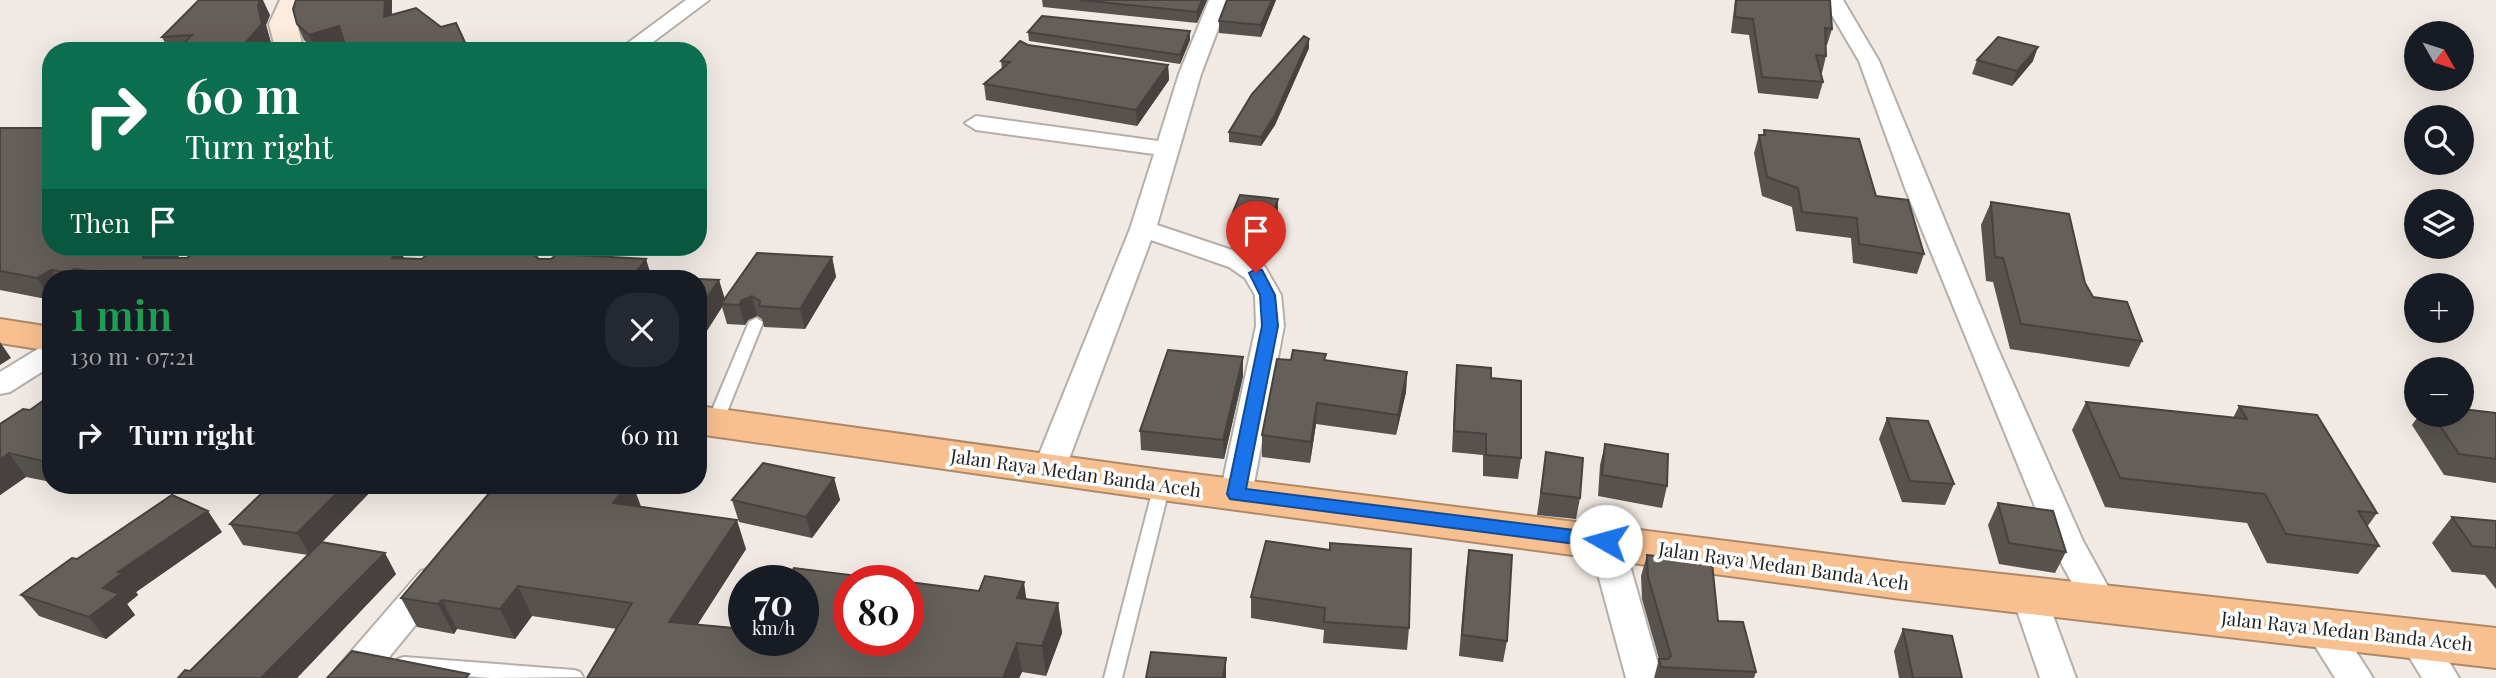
<!DOCTYPE html>
<meta charset="utf-8">
<style>
:root{--surface:#171b24;--page:#242831;--text:#f1f3f6;--muted:#9ea1a6}
body{margin:0;font-family:"Playfair Display",serif;background:var(--page);color:var(--text);height:100vh;display:flex;flex-direction:column;font-size:26px;white-space:nowrap}
*{box-sizing:border-box;margin:0}
p{font-size:23px;color:var(--muted)}
.icon{flex:none;width:38px;height:38px;fill:none;stroke:currentColor;stroke-width:2;stroke-linecap:round;stroke-linejoin:round}
.map{position:relative;flex:1;overflow:hidden}
.panel{position:absolute;left:42px;top:270px;width:665px;height:224px;display:flex;flex-direction:column;background:var(--surface);border-radius:28px;box-shadow:0 7px 28px #0002}
.panel>*{flex:none}
.hud{position:absolute;left:42px;top:42px;width:665px;height:214px;border-radius:28px;box-shadow:0 7px 28px #0002;background:#0b6e4f;color:#fff;overflow:hidden}
.needle{width:46px;rotate:129deg}
.tools{position:absolute;left:2404px;top:21px;display:grid;gap:14px}
.tools a{display:grid;place-items:center;width:70px;height:70px;border-radius:50%;background:var(--surface);box-shadow:0 7px 28px #0002;font-size:35px}
.speed{position:absolute;left:728px;top:565px;display:flex;gap:14px;font-size:35px;font-weight:700;text-align:center}
.speed>*{display:grid;place-content:center;width:91px;height:91px;border-radius:50%;background:var(--surface);box-shadow:0 7px 28px #0002;line-height:1}
.speed small{font-size:18px;font-weight:400}
.speed .limit{border:10px solid #d22;background:#fff;color:#111}
.pin{position:absolute;display:grid;place-items:center;width:60px;height:60px;color:#fff;margin:-72px -30px;border-radius:50% 50% 50% 0;rotate:-45deg;box-shadow:0 0 7px #0007}
.pin .icon{rotate:45deg}
.me{position:absolute;width:77px;margin:-38px;rotate:277deg;stroke-linejoin:round;filter:drop-shadow(0 0 5px #0008)}
.turn{display:flex;align-items:center;gap:24px;height:147px;padding:0 28px;font-size:32px}
.turn .icon{width:91px;height:91px;stroke-width:2.5}
.turn b{display:block;font-size:49px;line-height:60px}
.then{display:flex;align-items:center;height:66px;padding:0 28px;background:#0003;gap:14px;font-size:26px}
.round{display:grid;place-items:center;flex:none;width:74px;height:74px;border-radius:28px;background:var(--page)}
.summary{display:flex;align-items:center;justify-content:space-between;height:119px;padding:0 28px}
h1{font-size:42px;font-weight:600;line-height:52px;color:#1e9e55}
ul{padding:0;list-style:none}
li{display:flex;align-items:center;gap:21px;height:91px;padding:0 28px}
li div{flex:1}
li b{display:block;font-size:26px}
li em{font-style:normal}
.map>svg:first-child{display:block}
</style>
<div class="map">
<svg width="2496" height="678" viewBox="0 0 2496 678">
<rect width="100%" height="100%" fill="#f1eae4"/>
<g fill="none" stroke-linecap="round" stroke-linejoin="round">
<g stroke="#b5aea9" stroke-width="4">
<path id="lane" d="M756 318 763 322 723 422 720 426H710L707 422 749 322Z
M1162 479 1168 481 1170 485 1122 678H1104L1154 485 1156 481Z
M404 657 574 670 580 672 583 677 491 678 404 671 398 669 395 664 398 659Z"/>
</g>
<g stroke="#b5aea9" stroke-width="4">
<path id="street" d="M686 0H709L641 51H617Z
M1209 0H1229L1201 74 1157 225 1247 255 1265 267 1281 295 1284 326 1252 494 1247 502 1236 505 1225 502 1220 494 1256 326 1255 295 1245 278 1229 267 1151 240 1066 467 1061 475 1050 478 1039 475 1034 467 1130 229 1154 154 976 130 965 123 976 116 1158 141 1179 74Z
M1823 0H1843L1879 61 1997 347 2083 541 2117 603 2112 612 2100 616 2088 612 2049 541 1905 188 1859 61Z
M51 344V366L10 392 0 394V372L41 347Z
M1606 529 1618 532 1623 541 1662 678H1626L1589 541 1594 532Z
M433 567 445 571 450 580 445 589 372 678H332L337 668 421 571Z
M2029 583 2041 587 2046 596 2076 678H2040L2012 596 2017 587Z
M2321 613 2334 617 2373 678H2335L2303 627 2308 617Z
M2415 623 2428 627 2459 678H2422L2397 637 2402 627Z"/>
</g>
<g stroke="#b5aea9" stroke-width="4">
<path id="secondary" d="M280 0H306L297 24 304 51H276L269 24Z"/>
</g>
<g stroke="#ae8968" stroke-width="4">
<path id="highway" d="M0 319 51 327V351L0 343Z
M698 406 1162 470 1901 563 2496 628V668L1901 599 1162 500 698 434Z"/>
</g>
<use href="#lane" fill="#fff" fill-rule="evenodd"/>
<use href="#street" fill="#fff" fill-rule="evenodd"/>
<use href="#secondary" fill="#fdecdd" fill-rule="evenodd"/>
<use href="#highway" fill="#f8c08f" fill-rule="evenodd"/>
</g>
<path fill="#57524d" d="M1042 0H1207L1197 23 1043 7Z
M1276 0 1261 37 1219 33V21Z
M1735 0H1830L1832 29 1827 45H1826V56L1822 73H1821L1823 82 1818 99 1758 93 1749 35 1731 33Z
M392 2V15L469 51 345 42 316 51 304 40 297 24Z
M270 15 266 25 271 43 265 51H169L162 37Z
M1028 32 1190 40 1180 64 1029 41Z
M1309 39V48L1275 125 1261 146 1229 142V132Z
M1977 60 2033 61 2012 86 1972 74Z
M1001 61 1168 65 1169 80 1137 126 986 100 984 84 1002 69Z
M0 128 177 258 422 259 534 252 540 259 651 276 688 278H51V300L0 290Z
M1764 130 1876 196 1924 254 1917 274 1853 263 1851 238 1796 231 1792 207 1762 196 1754 153 1759 135H1763Z
M1991 202 2085 283 2093 297 2142 341 2129 367 2010 349 1993 282 1986 281 1981 225Z
M1278 218 1268 246 1229 241V222Z
M832 257 836 277 805 329 764 327 762 319 757 316 748 320 745 325 727 324 722 307 701 340H698V279L719 280 725 299Z
M1243 357V376L1224 459 1141 450 1140 431Z
M1291 360H1325L1407 372 1406 392 1396 435 1316 424 1310 463 1262 457V435Z
M1457 365 1491 378 1521 458 1518 479 1483 476V455L1452 452 1455 385Z
M51 395V482L26 477 0 495V424L30 410Z
M2086 402 2233 418 2239 406 2377 513 2367 527 2379 546 2358 574 2267 563 2247 523 2105 507 2072 430Z
M2496 413V483L2444 475 2412 425 2419 415Z
M1887 418 1954 484 1945 505 1902 502 1879 439Z
M1605 444 1667 486 1662 508 1598 496 1600 465Z
M1546 452 1580 498 1576 519 1537 515Z
M834 478 840 500 812 538 739 522 732 500Z
M270 485H377L321 542 396 574 297 678H178L190 671 308 555 243 545 230 524Z
M474 485H493L491 487Z
M1998 503 2066 552 2055 573 1999 564 1988 525Z
M641 507 746 549 697 625 744 640 1026 599 1058 603 1062 633 1046 676 1022 672 1019 678H587L617 629 532 616 515 639 457 629 454 634 417 627 401 598Z
M2452 517 2496 521V589L2485 575 2452 572 2432 543Z
M222 532 136 592 138 595 127 604 135 615 106 639 39 616 21 595 77 559Z
M1266 541 1409 628 1407 650 1323 643 1324 630 1251 618V597Z
M1469 550 1507 641 1503 662 1459 656 1466 571Z
M1647 555 1718 621 1756 672 1754 678H1654L1659 659 1642 599 1641 576Z
M1903 629 1962 678H1899L1894 651Z"/>
<path fill="#47423f" d="M260 0H263L270 15 266 25 271 43 265 51H238Z
M385 0H392V2L390 33 384 17Z
M1202 0H1207L1197 23V12Z
M1272 0H1276L1261 37V25Z
M339 26 346 42 316 51 309 35Z
M1190 31V40L1180 64V55Z
M1309 39V48L1275 125 1261 146V137Z
M2038 47 2033 61 2012 86 2017 71Z
M1168 65 1169 80 1137 126 1136 110Z
M1278 199V218L1268 246V227Z
M152 247H190L156 276 143 258V254Z
M399 247 409 269 392 258Z
M509 247H540L514 272 505 251Z
M832 257 836 277 805 329 800 309Z
M646 259 652 278 633 276Z
M74 269 79 278H73L69 272Z
M51 270 56 278H51V299L37 278Z
M719 280 725 302 721 304 722 307 701 340 698 333V311Z
M752 296 757 316 748 320 745 325 739 305 742 300Z
M0 342 11 358 0 365Z
M1243 357V376L1224 459 1223 440Z
M1407 372 1406 392 1396 435 1398 415Z
M1317 403 1316 424 1310 463 1311 442Z
M9 453 26 477 0 495V460Z
M834 478 840 500 812 538 806 517Z
M345 485H377L310 555 297 533Z
M628 485H633L642 509 613 503Z
M208 511 222 532 136 592 138 595 127 604 135 615 106 639 89 617 103 588 118 572Z
M737 520 746 549 680 652 669 622Z
M385 553 396 574 297 678H261Z
M1024 582 1028 611 1017 598Z
M518 586 532 616 515 639 500 609Z
M442 600 457 629 454 634 438 604Z
M1058 603 1062 633 1046 676 1042 646Z
M1017 643 1022 672 1019 678H1003Z
M1226 658V678H1223Z"/>
<path fill="#655f5a" stroke="#47423f" stroke-width="2" d="M199 0H260L258 6 262 24 238 51H177L192 35 162 37Z
M296 0H385L384 17 416 8 441 27 456 23 469 51H347L339 26 309 35 297 24 293 9Z
M1079 0H1202L1197 12Z
M1227 0H1272L1261 25 1219 21Z
M1736 0H1830L1832 29 1825 28 1826 56 1816 55 1823 82 1762 77 1753 19 1735 17Z
M1042 16 1190 31 1180 55 1028 32Z
M1304 36 1309 39 1275 115 1261 137 1229 132 1252 94Z
M1998 37 2038 47 2017 71 1977 60Z
M1020 41 1028 45 1168 65 1136 110 984 84 1010 62 1001 61Z
M0 128H51V247H152L143 254V258H187L200 247H399L392 258 422 259 435 247H509L505 251 538 253 535 256 538 259H551L557 254 646 259 633 276 688 278H149L74 269 69 272 51 270 37 278 0 271Z
M1764 130 1859 139 1876 196 1908 200 1924 254 1859 244 1857 218 1802 212 1798 188 1767 177 1759 135H1765Z
M1240 195 1278 199 1268 227 1229 222Z
M1991 202 2069 214 2085 283 2093 297 2127 302 2142 341 2021 324 2003 258 1995 257Z
M757 253 832 257 800 309 759 306 760 301 752 296 742 300 739 305 721 304Z
M698 279 719 280 698 311Z
M1168 350 1243 357 1223 440 1140 431Z
M1293 350 1326 354 1324 360 1407 372 1398 415 1317 403 1311 442 1262 435 1277 359 1291 360Z
M1457 365 1491 368V378L1521 381V458L1486 455V434L1454 431Z
M51 395V459L47 462 9 453 0 460V424L23 409 30 410Z
M2086 402 2247 419 2239 406 2317 415 2377 513 2358 511 2379 546 2286 534 2265 494 2120 478Z
M2462 409 2496 413V459L2459 454 2433 415H2462Z
M1887 418 1928 421 1954 484 1910 481Z
M1605 444 1668 454 1667 486 1602 475Z
M1546 452 1583 458 1580 498 1541 493Z
M763 463 834 478 806 517 732 500Z
M270 485H345L297 533 230 524Z
M496 485H628L613 503 737 520 669 622 744 629V640H803V581H786L794 568 898 581H849V640H908V582L979 591 985 576 1024 582 1017 598 1058 603 1042 646 1017 643 1003 678H587L632 603 518 586 500 609 442 600 438 604 401 598Z
M172 495 208 511 118 572 122 573 103 588 119 594 89 617 21 595 72 558 77 559Z
M1998 503 2053 511 2066 552 2009 543Z
M2452 517 2496 521V548L2472 546Z
M1266 541 1330 550V543L1411 549 1409 628 1324 622 1325 608 1251 597Z
M321 542 385 553 261 678H178L185 670 190 671Z
M1469 550 1512 555 1507 641 1462 635Z
M1647 555 1712 563 1718 621 1743 622 1756 672 1661 667 1659 659H1668L1671 656 1648 577Z
M1903 629 1952 636 1962 678H1913Z
M352 651 469 674 466 678H327Z
M1151 652 1226 658 1223 678H1146Z"/>
<path fill="#1a73e8" stroke="#114b97" stroke-width="2" d="M1256 269 1262 270 1275 295 1278 326 1246 489 1606 534 1615 541 1613 546 1606 548 1230 499 1227 494 1262 326 1260 295 1249 273Z"/>
<g text-anchor="middle" dominant-baseline="central" stroke-width="7" stroke-linejoin="round" paint-order="stroke">
<g font-size="19" fill="#262321" stroke="#fff">
<text transform="translate(1076 472) rotate(8)">Jalan Raya Medan Banda Aceh</text>
<text transform="translate(1784 565) rotate(8)">Jalan Raya Medan Banda Aceh</text>
<text transform="translate(2347 630) rotate(6)">Jalan Raya Medan Banda Aceh</text>
</g>
</g>
</svg>
<div class="tools">
<a><svg class="needle" viewBox="-14 -14 28 28"><path d="M0-13l5 13h-10z" fill="#e53935"/><path d="M0 13l5-13h-10z" fill="#9ea1a6"/></svg></a>
<a><svg class="icon" aria-label="search" viewBox="0 0 24 24"><circle cx="10" cy="10" r="6"/><path d="M15 15l6 6"/></svg></a>
<a><svg class="icon" aria-label="layers" viewBox="0 0 24 24"><path d="M12 4l9 5-9 5-9-5zM3 14l9 5 9-5"/></svg></a>
<a>+</a>
<a>−</a>
</div>
<div class="speed"><div>70<small>km/h</small></div><div class="limit">80</div></div>
<div class="pin" style="left:1256px;top:273px;background:#d93025"><svg class="icon" aria-label="arrive" viewBox="0 0 24 24"><path d="M6 21V4h12l-3 4 3 4H6"/></svg></div>
<svg class="me" style="left:1606px;top:541px" viewBox="-20 -20 40 40"><circle r="19" fill="#fff"/><path d="M0-13L10 11 0 6-10 11z" fill="#1a73e8"/></svg>
<div class="hud">
<div class="turn"><svg class="icon" aria-label="right" viewBox="0 0 24 24"><path d="M7 20v-9h11M14 6l5 5-5 5"/></svg><div><b>60 m</b>Turn right</div></div>
<div class="then">Then<svg class="icon" aria-label="arrive" viewBox="0 0 24 24"><path d="M6 21V4h12l-3 4 3 4H6"/></svg></div>
</div>
<section class="panel">
<div class="summary"><div><h1>1 min</h1><p>130 m · 07:21</p></div><a class="round"><svg class="icon" aria-label="close" viewBox="0 0 24 24"><path d="M6 6l12 12M18 6L6 18"/></svg></a></div>
<ul>
<li><svg class="icon" aria-label="right" viewBox="0 0 24 24"><path d="M7 20v-9h11M14 6l5 5-5 5"/></svg><div><b>Turn right</b></div><em>60 m</em></li>
</ul>
</section>
</div>
